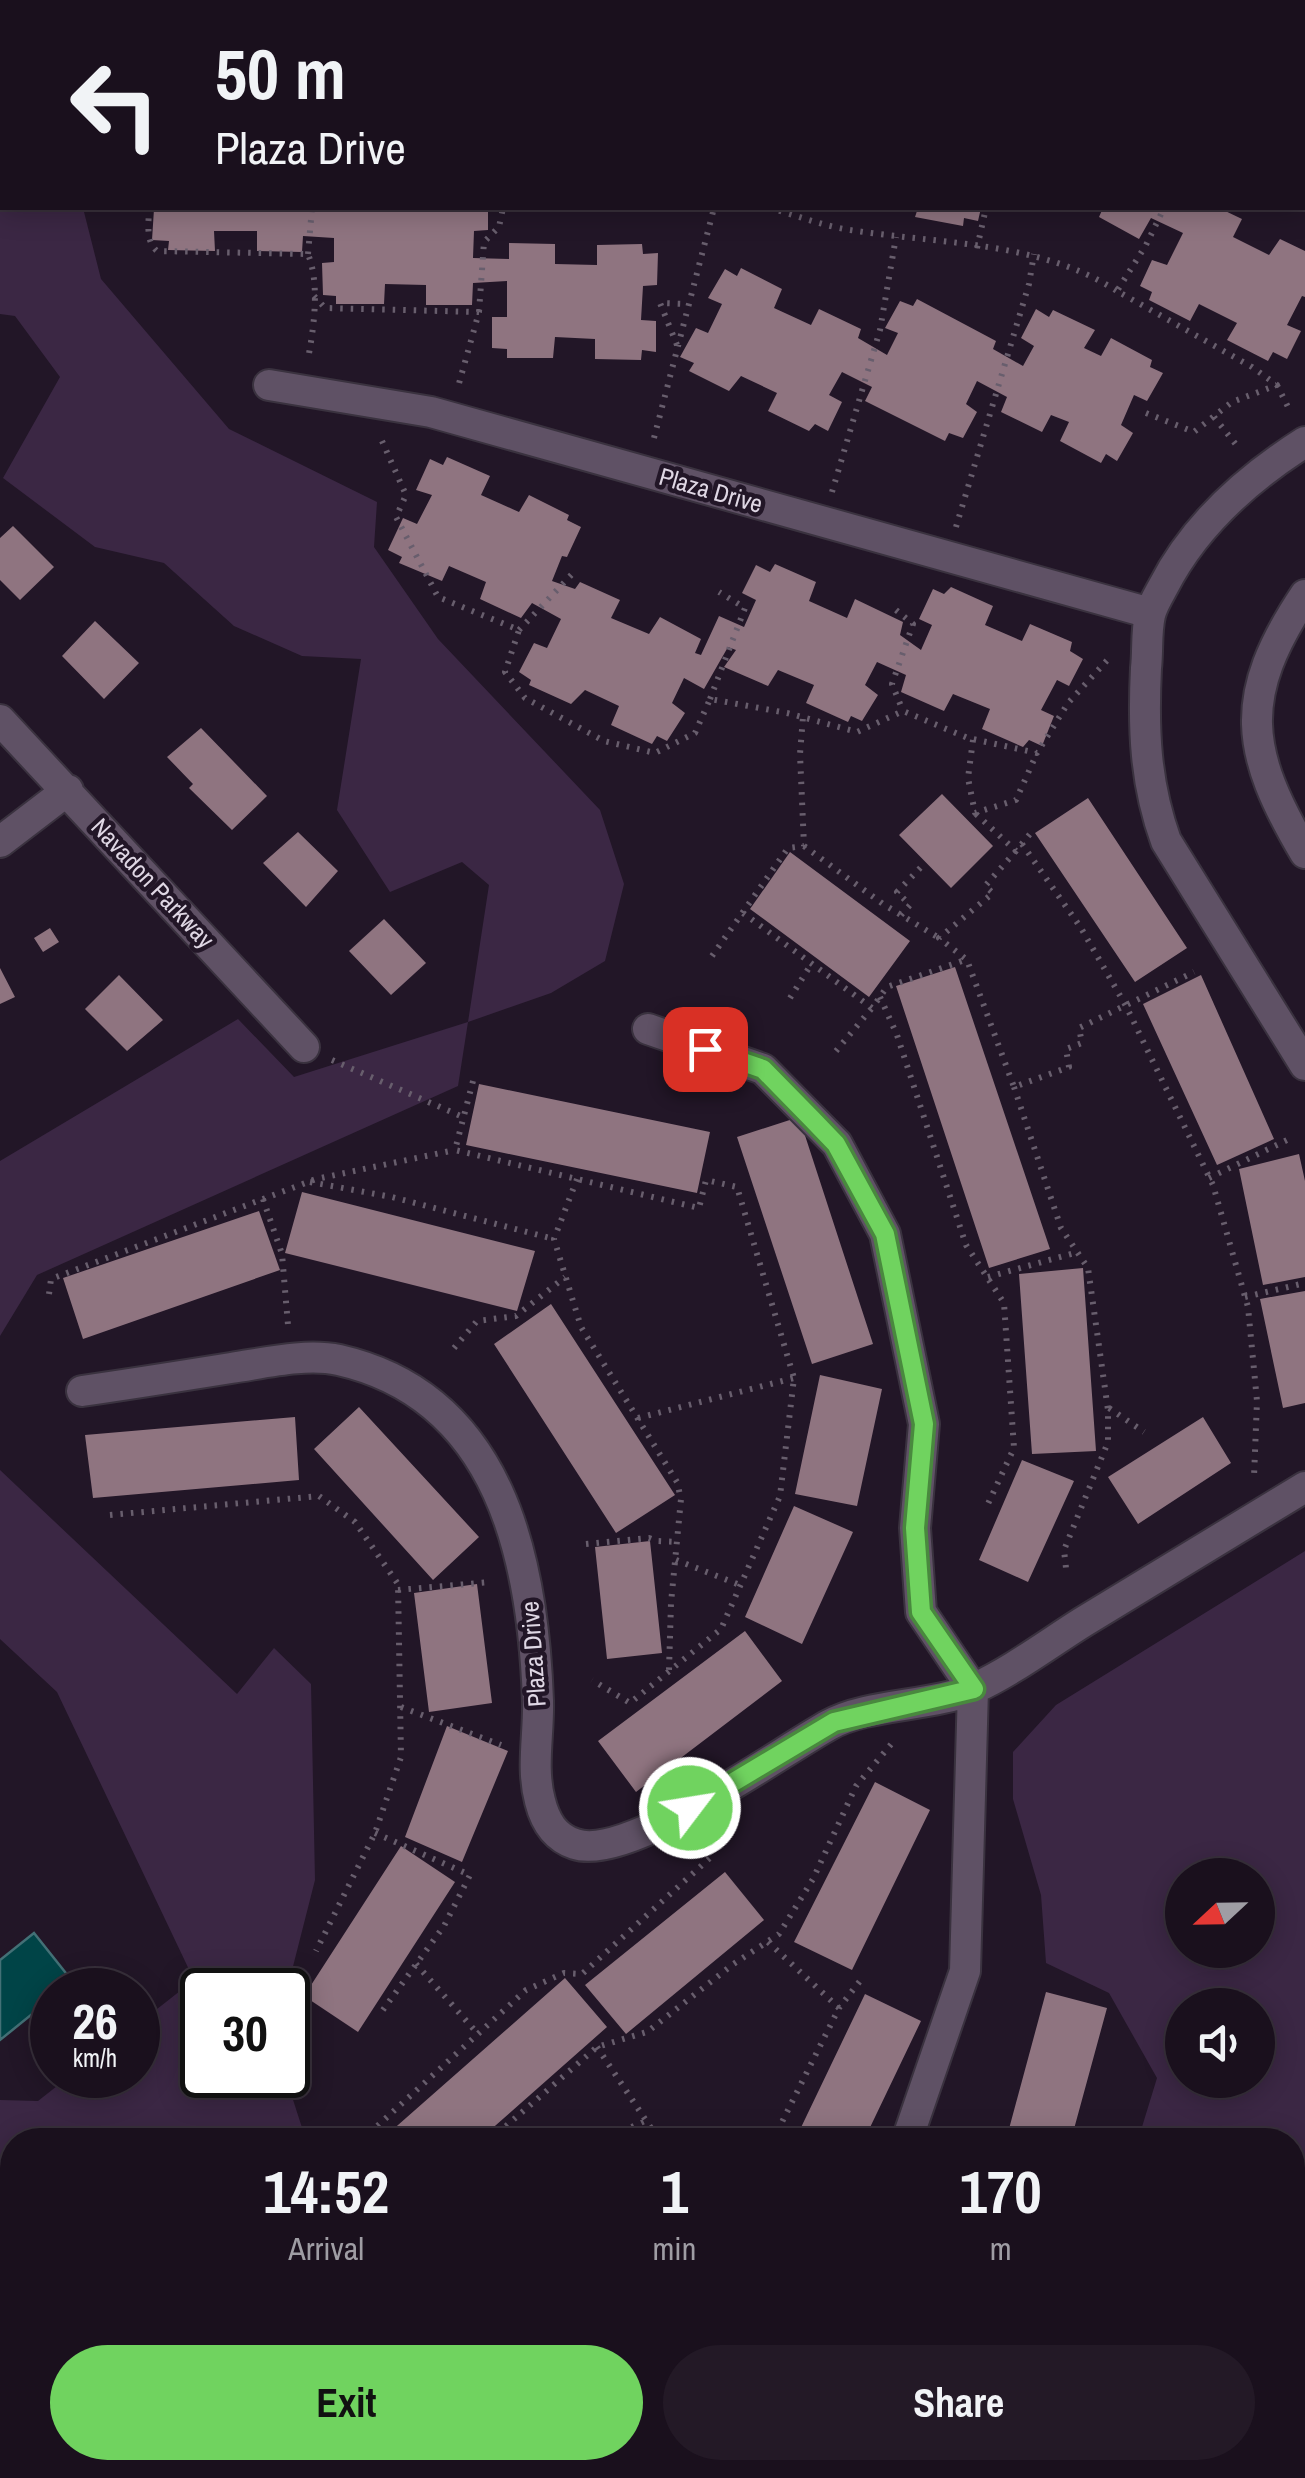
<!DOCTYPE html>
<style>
:root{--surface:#1a101d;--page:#231926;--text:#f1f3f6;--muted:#9f9da4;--line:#38303b;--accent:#70d35f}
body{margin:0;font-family:"Archivo Narrow",sans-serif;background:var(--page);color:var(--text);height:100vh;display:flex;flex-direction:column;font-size:38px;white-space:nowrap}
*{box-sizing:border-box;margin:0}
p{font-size:32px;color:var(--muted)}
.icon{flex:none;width:55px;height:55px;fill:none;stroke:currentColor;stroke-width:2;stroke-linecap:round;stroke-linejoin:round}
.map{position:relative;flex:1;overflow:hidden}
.sheet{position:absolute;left:0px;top:2128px;width:1305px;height:352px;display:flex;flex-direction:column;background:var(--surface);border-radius:40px 40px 0 0;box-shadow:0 5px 25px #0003,0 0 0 2px var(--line)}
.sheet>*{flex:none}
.banner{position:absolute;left:0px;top:0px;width:1305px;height:210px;box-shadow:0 5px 25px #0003,0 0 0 2px var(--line);background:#1a101d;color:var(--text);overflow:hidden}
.needle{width:65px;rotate:248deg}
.buttons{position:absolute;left:1165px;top:1858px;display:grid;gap:20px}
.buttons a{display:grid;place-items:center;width:110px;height:110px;border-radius:50%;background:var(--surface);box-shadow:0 5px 25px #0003,0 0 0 2px var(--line);font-size:50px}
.speed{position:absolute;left:30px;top:1968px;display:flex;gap:20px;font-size:50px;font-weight:700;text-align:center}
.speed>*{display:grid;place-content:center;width:130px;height:130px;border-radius:50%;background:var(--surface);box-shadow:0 5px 25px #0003,0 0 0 2px var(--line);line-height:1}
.speed small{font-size:25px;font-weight:400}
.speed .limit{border:5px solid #111;border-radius:15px;background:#fff;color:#111}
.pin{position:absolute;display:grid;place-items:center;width:85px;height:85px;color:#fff;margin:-42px;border-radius:20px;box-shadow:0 5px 15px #0006}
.me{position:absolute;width:110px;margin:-55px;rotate:59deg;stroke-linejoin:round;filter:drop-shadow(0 0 8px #0008)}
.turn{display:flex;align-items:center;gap:35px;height:210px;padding:0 50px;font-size:45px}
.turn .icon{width:130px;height:130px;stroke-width:2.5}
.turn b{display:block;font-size:70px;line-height:85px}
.eta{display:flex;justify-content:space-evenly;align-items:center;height:170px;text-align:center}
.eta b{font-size:60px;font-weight:800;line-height:70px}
.button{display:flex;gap:20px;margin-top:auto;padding:20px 50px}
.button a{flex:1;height:115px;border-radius:60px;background:var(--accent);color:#111;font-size:40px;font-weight:800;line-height:115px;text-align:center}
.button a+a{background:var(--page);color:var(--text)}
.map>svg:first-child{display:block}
</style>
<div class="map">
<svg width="1305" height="2478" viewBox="0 0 1305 2478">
<rect width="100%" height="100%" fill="#221627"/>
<path fill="#3b2744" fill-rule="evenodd" d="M0 0H453L2 2V208H83L101 279 229 429 377 502 374 547 438 639 600 810 624 884 605 961 551 993 468 1022 458 1086 37 1275 0 1336V1161L238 1019 294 1077 468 1022 489 885 462 862 390 892 337 810 361 659 302 656 234 626 164 563 95 547 3 478 60 377 15 316 0 314Z
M0 1470 237 1694 274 1648 311 1684 315 1880 287 1990H202V2075H285L306 2140H12V2468H422L435 2478H0V2100L38 2101 71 2075H138V2024L194 1980 57 1692 0 1639Z
M1305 1551V2478H898L910 2468H1292V2140H1138L1157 2078 1109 1993 1046 1963 1041 1895 1013 1799V1752L1056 1705ZM1258 1875V1950H1182V1875ZM1258 2005V2080H1182V2005Z"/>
<path fill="#004447" stroke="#437076" stroke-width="2.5" d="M34 1933 73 1982 63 1990H52V1998L0 2040V1960Z"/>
<path fill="#8f7480" d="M385 208V210L428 211 427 208H488V230L474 231 473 258 509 259V243L555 244V264L597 265V245L642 244 643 254 658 253 657 285 643 286 641 320 656 321V352L642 350 641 360 595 359V339L555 337 553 358H507V349L492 348V317H507V281L473 283 472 305H426V285L385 284 384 304H336V296L323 295 322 263 334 262V238L303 236 302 252 257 251V231H214L215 251 168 250 169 241 152 240 154 209Z
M918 208H981L978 221 964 218 963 226 915 217Z
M1103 208H1185L1194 212 1195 208H1219L1242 219 1233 237 1269 255 1280 239 1305 251V297L1302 296 1287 325 1301 331 1287 359 1273 352 1268 361 1227 340 1237 323 1199 304 1190 321 1149 300 1152 292 1140 286 1152 260 1167 265 1183 233 1151 218 1139 239 1099 217Z
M741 268 782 289 774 308 811 325 819 309 861 329 858 338 887 355 898 333 885 328 900 301 913 306 917 299 996 341 993 349 1023 366 1034 346 1021 338 1036 309 1049 317 1053 310 1095 330 1084 348 1101 356 1111 338 1152 360 1150 367 1163 373 1147 401 1134 395 1121 425 1133 433 1117 461 1106 454 1101 463 1060 441 1069 422 1051 415 1042 432 1001 412 1007 397 977 381 966 404 977 412 963 438 949 433 945 441 865 401 872 387 842 372 829 395 842 402 828 431 815 424 809 431 768 411 777 393 741 376 729 391 689 371 694 363 680 357 696 328 708 333 722 304 708 298 725 269 737 276Z
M447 457 490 476 481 495 519 512 529 495 569 515 567 520 581 527 567 557 562 556 552 581 575 589 580 582 620 600 611 618 649 634 660 617 701 639 695 653 701 655 719 616 744 627 756 600 742 593 756 565 770 572 775 564 816 582 809 601 847 618 855 599 903 622 900 635 921 650 932 625 919 619 933 589 944 594 951 587 993 606 985 625 1022 641 1030 624 1072 642 1070 651 1083 659 1069 686 1057 680 1041 710 1054 716 1042 746 1029 740 1023 747 982 729 990 709 953 694 944 711 901 692 906 675 877 662 865 685 878 695 862 721 851 716 848 722 806 703 814 685 778 670 768 686 724 667 736 650 728 647 704 689 684 678 672 703 685 713 667 741 657 736 652 744 611 725 619 706 585 690 571 704 529 685 531 680 519 672 534 643 547 648 561 619 532 603 521 618 480 599 486 582 449 566 442 581 399 563 402 557 388 550 403 518 417 524 432 495 416 490 430 459 443 465Z
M13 526 54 567 20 600 0 580V538Z
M95 621 139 663 104 699 62 656Z
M201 728 267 796 232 830 189 788 193 784 167 757Z
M942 794 993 846 951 888 899 835Z
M1088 798 1187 948 1135 982 1035 833Z
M298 832 338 871 306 907 263 863Z
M790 852 910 941 869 997 750 909Z
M384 919 426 963 391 995 349 951Z
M50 928 59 942 43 952 34 938Z
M955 967 1050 1249 989 1268 896 986Z
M0 968 15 997 0 1004Z
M119 975 163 1020 127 1051 85 1009Z
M1201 975 1274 1139 1217 1165 1143 1004Z
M479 1084 710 1132 697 1193 466 1145Z
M799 1117 873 1344 812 1364 737 1137Z
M1299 1154 1305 1181V1277L1263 1285 1239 1169Z
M302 1192 535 1251 517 1311 285 1253Z
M259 1211 280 1270 83 1339 63 1278Z
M1083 1268 1096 1451 1032 1454 1019 1274Z
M1305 1291V1403L1283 1408 1260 1299Z
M551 1304 675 1495 616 1533 494 1344Z
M820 1375 882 1389 857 1506 795 1494Z
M359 1407 479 1537 433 1580 314 1449Z
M295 1417 299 1480 93 1498 85 1435Z
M1203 1417 1231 1463 1138 1524 1108 1477Z
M1022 1460 1074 1481 1028 1582 979 1560Z
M794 1506 853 1532 802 1644 745 1617Z
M650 1541 662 1653 607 1659 595 1547Z
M477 1584 492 1703 429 1712 414 1593Z
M745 1631 782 1681 636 1792 598 1741Z
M447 1726 508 1751 462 1862 405 1837Z
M875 1782 930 1810 852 1970 794 1942Z
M401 1846 455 1882 358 2032 304 1996Z
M725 1872 764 1920 626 2034 585 1985Z
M565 1978 607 2027 479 2140H381Z
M1046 1992 1107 2008 1071 2140H1006Z
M865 1994 921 2021 864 2140H795Z
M521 2468H671V2478H521Z
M695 2468H798L775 2478H700Z"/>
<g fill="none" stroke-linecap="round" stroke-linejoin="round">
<g stroke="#3a323f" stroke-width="34">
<path id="minor" d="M1302 136 1305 138
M269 385 431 412 1150 613
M1305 442C1248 478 1194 526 1163 587 1158 596 1152 606 1150 615 1146 632 1148 651 1146 668 1143 729 1145 783 1166 841L1305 1065
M1305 595C1237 697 1245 751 1305 853
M0 720 304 1047
M0 842 68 790
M648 1029 763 1069 837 1144 885 1234 924 1424 915 1528 921 1612 973 1689 965 1971 907 2140
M82 1391C131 1384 181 1376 231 1368 265 1363 305 1353 339 1360 501 1397 533 1559 538 1701 539 1734 531 1768 540 1801 545 1821 554 1837 575 1844 628 1862 778 1753 829 1725 868 1703 933 1707 975 1688 1012 1671 1048 1644 1083 1622 1157 1577 1231 1532 1305 1487"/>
</g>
<path stroke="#685e6d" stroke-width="6" stroke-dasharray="2.5 8" stroke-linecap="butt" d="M737 0 740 2
M759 0V2
M1229 2 1231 0
M149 208C149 222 145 241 157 251L308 254C320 284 314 327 308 359
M769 208C796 215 823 226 850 230 939 244 1040 241 1117 291
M977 248 986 208
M308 254 312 208
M314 296 325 308 479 312 458 387
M479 312 484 242 499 227 503 208
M677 345 660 303 688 304
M1277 385 1290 411
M1146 413 1194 432 1232 402 1277 385 1252 367 1117 291 1146 245 1164 208
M1214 417 1238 447
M654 438 714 208
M382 441 406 495 396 517 438 597 519 630 505 672 525 698 604 741 655 753 695 733 710 699 787 713 857 732 903 711 968 738 1037 753 1068 703 1111 656
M832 492 880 330 896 237
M956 527 1029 284 1034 254
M896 610 913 624 892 684 903 711
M519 630 575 571
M710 699 745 608 719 592
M973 740 968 778 975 813 1016 800 1037 753
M976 814 1016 851 1034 829
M1022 844 1081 928 1126 1006 1213 1185 1248 1307 1257 1401 1254 1477
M804 846 883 904 939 938
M1016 851 985 886 993 893 939 938 967 960 1014 1087 1069 1067 1066 1049 1082 1043 1079 1028 1194 972
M743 913 872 1008 887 987 965 960
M901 915 910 905 897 892 924 864
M712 956 788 848 804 846 800 754 803 717
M880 997 897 1035 966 1245 1004 1303 1014 1448 986 1508
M790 998 812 963
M836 1051 872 1008
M332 1060 463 1117
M473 1081 455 1150 699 1208 706 1180 737 1187 794 1378 780 1496 721 1629 630 1703 592 1680
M1014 1087 1061 1228 1088 1268 1108 1410V1442L1064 1550 1066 1568
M1209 1178 1287 1140
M577 1179 554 1239 581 1327 677 1482 681 1499 671 1603 669 1670
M310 1182 392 1197 554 1239
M263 1199 282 1254 288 1325
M988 1277 1078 1252
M49 1294 51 1279 316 1179 455 1150
M1245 1297 1305 1283
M454 1348 477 1321 516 1316 565 1277
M1109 1408 1144 1432
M638 1418 794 1378
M110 1515 319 1496 355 1522 398 1584 401 1757 375 1833 316 1951
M586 1544 649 1538 656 1541 678 1542
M676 1560 740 1585
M398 1590 491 1582
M401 1707 501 1745
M375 1833 470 1875 444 1926 380 2014
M768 1942 839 2008
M416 1964 478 2034
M597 2047 659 2140
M362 2140 526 1990 564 1973 582 1974 711 1857
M490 2140 597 2047 647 2032 732 1965 779 1934 813 1879 856 1786 893 1742
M603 2140 647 2120
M773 2140 839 2008 863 1977"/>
<use href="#minor" stroke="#5f5165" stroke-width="30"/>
</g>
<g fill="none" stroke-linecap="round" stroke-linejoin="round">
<g stroke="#49893e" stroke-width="25">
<path id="route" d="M690 1808 834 1722 974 1689 921 1612 915 1528 924 1424 885 1234 836 1144 812 1119 763 1069 705 1049"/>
</g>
<use href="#route" stroke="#70d35f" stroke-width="18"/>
</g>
<g text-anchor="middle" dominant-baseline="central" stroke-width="9" stroke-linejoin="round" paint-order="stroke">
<g font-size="25" fill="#dfd7e4" stroke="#221627">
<text transform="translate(711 490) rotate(16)">Plaza Drive</text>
<text transform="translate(153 883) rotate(47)">Navadon Parkway</text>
<text transform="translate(533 1654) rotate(-94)">Plaza Drive</text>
</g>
</g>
</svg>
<div class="buttons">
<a><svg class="needle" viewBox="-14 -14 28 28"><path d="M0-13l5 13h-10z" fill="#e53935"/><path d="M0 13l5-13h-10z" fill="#9f9da4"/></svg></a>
<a><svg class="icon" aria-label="sound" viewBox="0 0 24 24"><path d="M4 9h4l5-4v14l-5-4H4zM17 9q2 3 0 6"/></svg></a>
</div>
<div class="speed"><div>26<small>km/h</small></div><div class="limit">30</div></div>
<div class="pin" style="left:705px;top:1049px;background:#d93025"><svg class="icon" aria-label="arrive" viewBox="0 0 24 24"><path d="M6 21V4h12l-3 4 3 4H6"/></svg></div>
<svg class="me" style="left:690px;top:1808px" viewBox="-20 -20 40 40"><circle r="17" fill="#70d35f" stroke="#fff" stroke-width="3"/><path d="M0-11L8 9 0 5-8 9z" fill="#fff"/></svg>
<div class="banner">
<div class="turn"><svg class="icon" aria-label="left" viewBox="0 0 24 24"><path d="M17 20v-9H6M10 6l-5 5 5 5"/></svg><div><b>50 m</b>Plaza Drive</div></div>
</div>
<section class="sheet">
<div class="eta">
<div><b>14:52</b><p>Arrival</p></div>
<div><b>1</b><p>min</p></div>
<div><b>170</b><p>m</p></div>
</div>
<div class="button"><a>Exit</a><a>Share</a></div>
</section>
</div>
